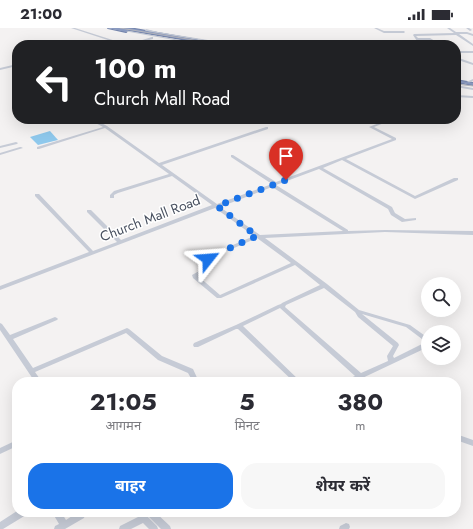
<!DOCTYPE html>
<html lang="hi">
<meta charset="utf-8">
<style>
:root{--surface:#fff;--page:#f7f7f7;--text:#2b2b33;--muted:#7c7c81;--accent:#1a73e8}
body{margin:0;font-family:Jost,"Noto Sans Devanagari",sans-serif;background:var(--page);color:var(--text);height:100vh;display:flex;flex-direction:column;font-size:15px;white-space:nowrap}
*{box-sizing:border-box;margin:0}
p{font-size:13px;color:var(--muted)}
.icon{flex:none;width:22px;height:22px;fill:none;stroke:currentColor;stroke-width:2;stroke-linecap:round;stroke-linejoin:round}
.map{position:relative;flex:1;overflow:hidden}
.sheet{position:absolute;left:12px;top:349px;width:449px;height:140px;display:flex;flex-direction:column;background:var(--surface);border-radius:16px;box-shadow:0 4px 16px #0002}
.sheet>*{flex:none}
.top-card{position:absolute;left:12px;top:12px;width:449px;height:84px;border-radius:16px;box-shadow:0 4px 16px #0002;background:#202124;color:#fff;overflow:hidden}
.tools{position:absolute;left:421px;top:249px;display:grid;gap:8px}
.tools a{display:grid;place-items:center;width:40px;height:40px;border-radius:50%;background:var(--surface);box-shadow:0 4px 16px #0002;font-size:20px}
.pin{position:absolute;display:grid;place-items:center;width:34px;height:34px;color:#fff;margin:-41px -17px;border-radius:50% 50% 50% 0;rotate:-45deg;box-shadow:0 0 4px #0007}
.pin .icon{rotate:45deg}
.me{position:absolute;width:44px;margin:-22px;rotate:62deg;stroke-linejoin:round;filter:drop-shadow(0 0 3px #0008)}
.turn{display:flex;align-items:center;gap:14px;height:84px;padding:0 16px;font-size:18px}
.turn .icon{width:52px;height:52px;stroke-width:2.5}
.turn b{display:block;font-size:28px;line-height:34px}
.eta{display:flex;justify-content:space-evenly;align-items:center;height:68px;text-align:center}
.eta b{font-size:24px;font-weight:700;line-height:28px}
.button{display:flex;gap:8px;margin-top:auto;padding:8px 16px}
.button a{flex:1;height:46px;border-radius:16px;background:var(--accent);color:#fff;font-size:16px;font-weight:700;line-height:46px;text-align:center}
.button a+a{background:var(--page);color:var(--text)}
.status{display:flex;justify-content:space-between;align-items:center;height:28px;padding:0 20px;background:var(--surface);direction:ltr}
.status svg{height:11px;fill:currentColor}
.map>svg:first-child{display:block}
</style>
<div class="status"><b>21:00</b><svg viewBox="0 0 49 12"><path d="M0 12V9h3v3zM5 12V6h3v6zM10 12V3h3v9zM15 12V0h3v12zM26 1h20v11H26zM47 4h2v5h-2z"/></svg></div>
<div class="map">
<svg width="473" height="501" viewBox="0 0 473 501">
<rect width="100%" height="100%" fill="#f4f2f2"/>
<path fill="#8fc9ed" d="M50 103 58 112 38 117 30 109Z"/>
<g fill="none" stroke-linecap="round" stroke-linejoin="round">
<g stroke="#7585ac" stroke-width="2">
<path id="highway" d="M108 0H129L227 17H217L128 2 126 4Z
M456 52 473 55V57L456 54Z"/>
</g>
<path fill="#c6cbd6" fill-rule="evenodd" d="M71 0H75L122 15 120 16Z
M107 0H113L208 17H202Z
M374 0H377L384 3H404L405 4 404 5H384Z
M447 0H450L456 4H467L473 6V8L467 6H459L473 16V18L456 7 416 8 418 10H430L435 13H439L440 14 439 15 422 16V17H420L418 15H391L390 14 391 13H417L413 7 414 6 454 5ZM419 12H429L431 13 420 14Z
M466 0H469L472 2 470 3Z
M146 1 158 4 239 17H232L158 6 145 3Z
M152 9H153V11L130 17H126Z
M456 23H473V25H456Z
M459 30 473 35V37L458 32 457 31Z
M17 36V38L0 42V40Z
M473 51V53L466 56 464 55Z
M456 57 473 60V62L456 59Z
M456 67 473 68V70L456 69Z
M71 91H94L107 98 159 135 266 99H268V101L162 137 217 176 272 156 231 129V127H233L276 154 392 111 369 99 389 91H394L374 99 396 110V112L346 131 415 168 454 150H458V152L415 171 342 132 323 140 392 179 395 185 405 191 416 190V192L402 194 391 187 388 181 319 141 276 157 348 202V203L385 202 473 203V207L385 204 265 210 327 256 359 282 410 297 428 310V319L354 354H345L346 352 355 348 280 280 243 298 301 354H294L238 301H236L198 319H194L193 317 194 315 236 297 278 277 281 276 282 275 320 257 295 237 221 270H217L193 250 192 247 210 237V236L205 231 207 228 254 208 215 180 0 262V258L89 224 35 168V166H39L93 223 117 214 87 184V182H91L121 212 212 177 172 148 118 165 114 167V170H110V167L114 163 169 146 105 100 39 121H37V119L103 99 92 93 73 92ZM272 159 343 203 260 207 220 179ZM257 210 291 235 220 267 198 248 214 239 216 236 211 231V230ZM324 260 355 284 358 289 393 318 387 328 388 333 361 345 285 279 286 277ZM362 286 406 299 426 314 394 330 393 328 399 317 398 315Z
M16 114 18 115 17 116 0 120V118Z
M20 119H21L23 120 0 127V125Z
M55 289 57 290 58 291 57 292 13 311 33 340 127 300 129 301 162 328 193 341 199 354H193L188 345 158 332 126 305 35 344 42 354H35L0 302V295L2 296 10 307Z
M456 406 473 412V418L456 412Z
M17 412V418L0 426V420Z
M17 483 27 484 26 487 3 501H0V494Z
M52 484H61L66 492 78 484H84L85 487 84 490 65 501H54L55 498 59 496Z
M134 484H143L157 498 158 501H149L143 495 131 501H119L120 498 138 489Z
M146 484H155L170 498 171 501H161L147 487Z
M346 495 349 496 350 499 349 501H339L340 498Z"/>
<use href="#highway" fill="#8a9ac0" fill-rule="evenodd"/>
<path stroke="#b4b5bc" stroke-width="1" d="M120 0 224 17
M456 56 473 58"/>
</g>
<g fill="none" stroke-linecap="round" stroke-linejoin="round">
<path stroke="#1a73e8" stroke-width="7" stroke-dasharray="0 12.6" d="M208 231 216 226 257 208 217 178 286 152"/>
</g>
<g text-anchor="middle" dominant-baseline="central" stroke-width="3" stroke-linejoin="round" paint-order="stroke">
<g font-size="14" fill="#495160" stroke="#fff">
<text transform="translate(150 190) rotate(-21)">Church Mall Road</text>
</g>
</g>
</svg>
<div class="tools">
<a><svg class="icon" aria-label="search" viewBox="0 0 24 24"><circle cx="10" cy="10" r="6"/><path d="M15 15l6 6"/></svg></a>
<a><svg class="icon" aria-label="layers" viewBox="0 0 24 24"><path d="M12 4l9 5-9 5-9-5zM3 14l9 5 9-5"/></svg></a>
</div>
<div class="pin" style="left:286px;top:152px;background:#d93025"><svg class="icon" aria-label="arrive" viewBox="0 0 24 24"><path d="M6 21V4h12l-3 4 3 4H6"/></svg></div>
<svg class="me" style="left:208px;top:231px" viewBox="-20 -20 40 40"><path d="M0-17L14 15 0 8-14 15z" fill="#1a73e8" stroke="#fff" stroke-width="4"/></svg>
<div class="top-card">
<div class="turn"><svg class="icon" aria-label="left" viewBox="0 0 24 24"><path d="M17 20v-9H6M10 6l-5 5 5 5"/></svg><div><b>100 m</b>Church Mall Road</div></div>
</div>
<section class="sheet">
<div class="eta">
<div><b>21:05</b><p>आगमन</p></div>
<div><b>5</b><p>मिनट</p></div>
<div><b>380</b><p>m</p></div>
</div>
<div class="button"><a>बाहर</a><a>शेयर करें</a></div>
</section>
</div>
